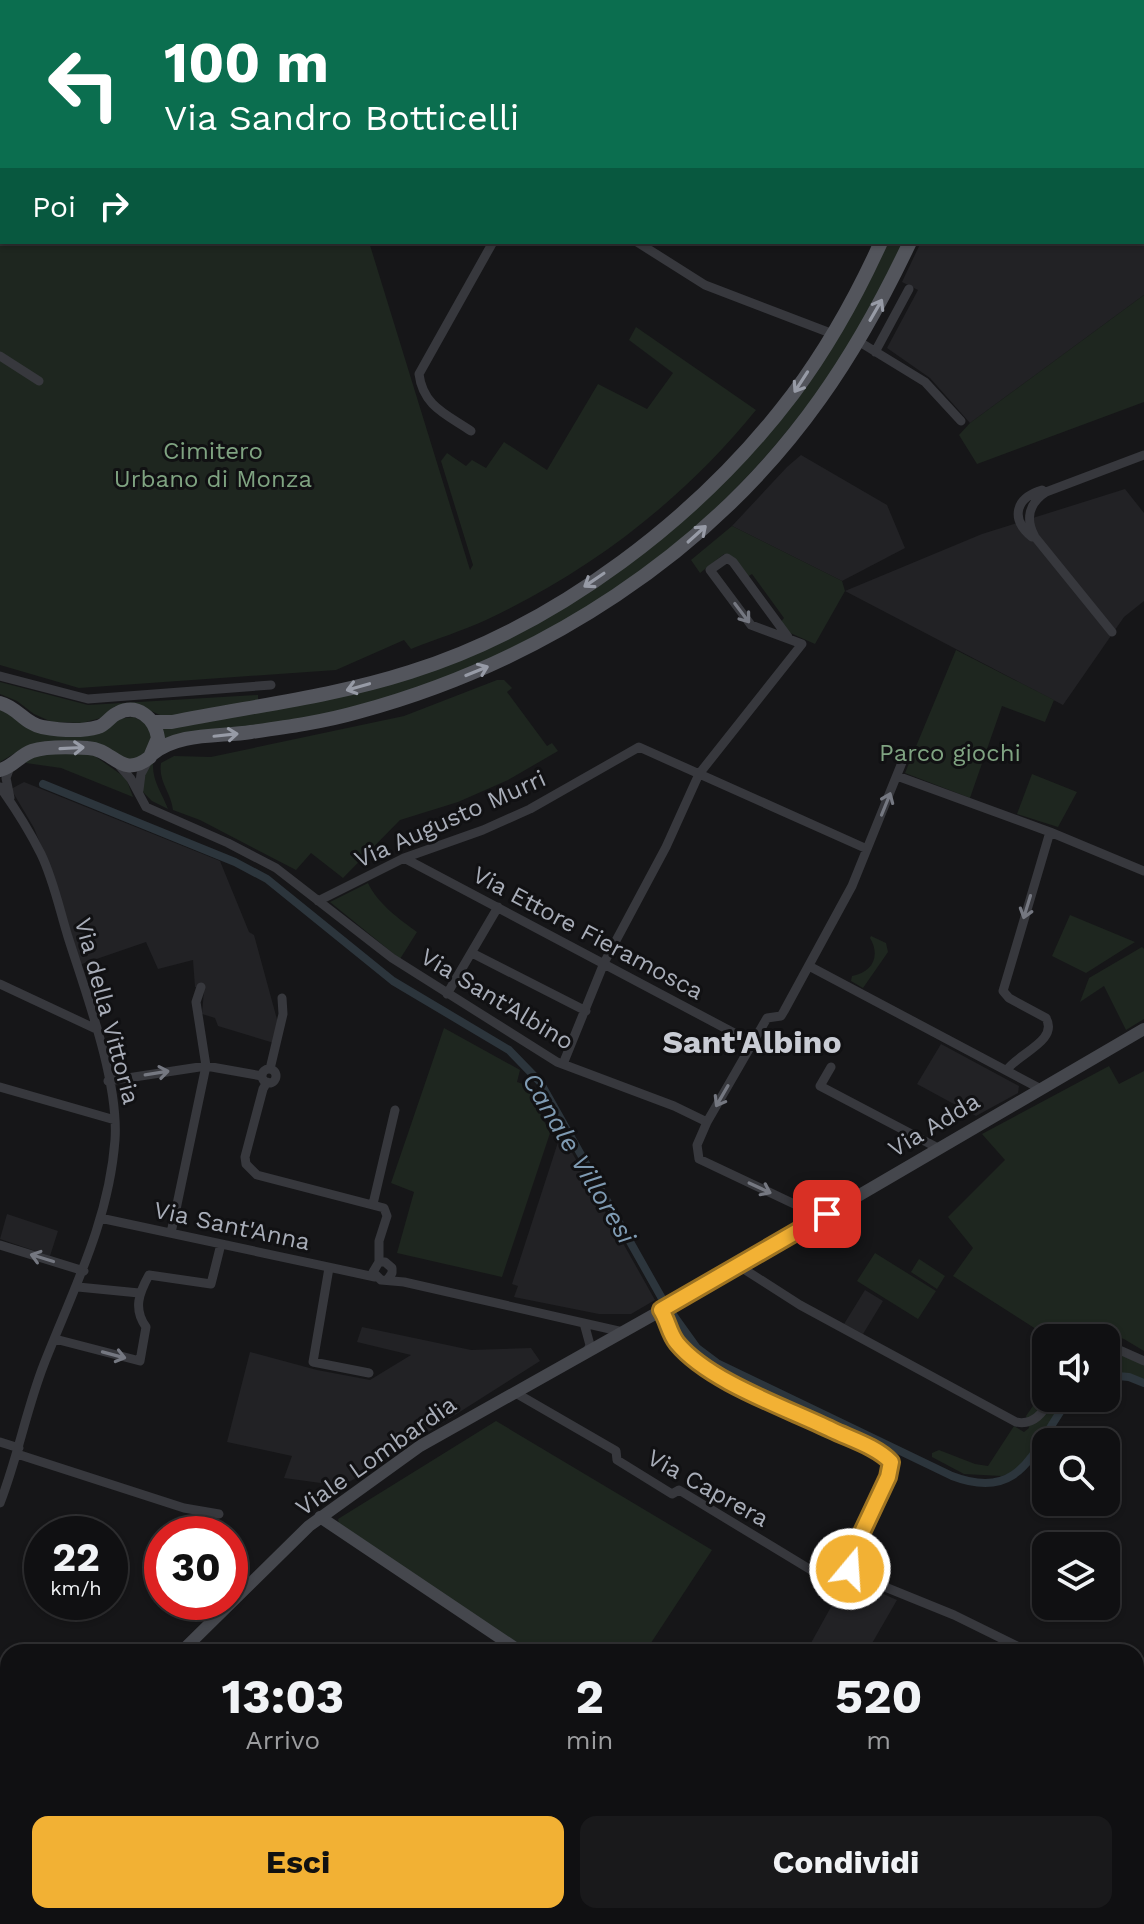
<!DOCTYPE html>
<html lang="it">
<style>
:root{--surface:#101012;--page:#19191b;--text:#f1f3f6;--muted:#9c9d9f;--line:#303032;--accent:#f2b134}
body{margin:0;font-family:"Work Sans",sans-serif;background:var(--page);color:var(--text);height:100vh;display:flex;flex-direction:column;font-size:30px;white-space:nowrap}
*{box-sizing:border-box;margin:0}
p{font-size:26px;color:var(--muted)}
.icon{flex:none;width:44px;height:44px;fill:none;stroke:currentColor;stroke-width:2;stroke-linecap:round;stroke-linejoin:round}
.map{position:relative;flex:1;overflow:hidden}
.panel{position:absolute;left:0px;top:1644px;width:1144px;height:280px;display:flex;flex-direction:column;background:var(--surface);border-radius:24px 24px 0 0;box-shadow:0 2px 6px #0004,0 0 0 2px var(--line)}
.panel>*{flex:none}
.banner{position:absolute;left:0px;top:0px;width:1144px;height:244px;box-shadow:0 2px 6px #0004,0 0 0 2px var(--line);background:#0b6e4f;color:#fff;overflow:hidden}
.buttons{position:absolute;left:1032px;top:1324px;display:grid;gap:16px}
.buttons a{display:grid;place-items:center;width:88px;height:88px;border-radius:16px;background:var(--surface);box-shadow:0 2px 6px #0004,0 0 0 2px var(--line);font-size:40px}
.speed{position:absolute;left:24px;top:1516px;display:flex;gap:16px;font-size:40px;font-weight:700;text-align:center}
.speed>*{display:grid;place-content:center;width:104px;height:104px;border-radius:50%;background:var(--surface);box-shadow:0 2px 6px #0004,0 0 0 2px var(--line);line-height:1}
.speed small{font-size:20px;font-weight:400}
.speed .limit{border:12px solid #d22;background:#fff;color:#111}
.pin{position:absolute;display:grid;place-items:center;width:68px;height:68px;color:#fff;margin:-34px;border-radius:16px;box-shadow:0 4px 12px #0006}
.me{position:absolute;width:88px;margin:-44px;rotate:18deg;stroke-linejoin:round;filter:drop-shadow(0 0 6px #0008)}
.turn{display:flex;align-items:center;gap:28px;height:168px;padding:0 32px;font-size:36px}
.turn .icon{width:104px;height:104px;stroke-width:2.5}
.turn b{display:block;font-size:56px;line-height:68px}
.then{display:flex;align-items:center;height:76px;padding:0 32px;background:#0003;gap:16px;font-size:30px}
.eta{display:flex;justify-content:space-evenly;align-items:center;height:136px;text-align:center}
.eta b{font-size:48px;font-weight:700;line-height:56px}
.button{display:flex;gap:16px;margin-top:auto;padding:16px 32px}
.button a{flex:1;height:92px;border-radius:16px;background:var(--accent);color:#111;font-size:32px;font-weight:700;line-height:92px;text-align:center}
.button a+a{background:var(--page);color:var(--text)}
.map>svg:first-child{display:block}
</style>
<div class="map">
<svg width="1144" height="1924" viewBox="0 0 1144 1924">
<rect width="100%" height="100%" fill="#161618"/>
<path fill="#222225" d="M1039 0H1144V295L970 423 930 378 887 348 918 290 902 282 921 242H1142V2H1038Z
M801 455 887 505 905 548 842 581 732 526 787 467Z
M1125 489 1144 513V601L1124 617 1063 705 845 591 982 534Z
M24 782 220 861 249 932 254 935 278 1023 274 1043 218 1026 215 1018 202 1014 204 990 195 987 193 960 158 969 146 942 79 965 52 873 34 828 11 789Z
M941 1044 1019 1086 1018 1093 976 1116 917 1084Z
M561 1133 655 1300 631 1314H599L514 1297 518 1286 512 1284Z
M7 1214 58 1231 50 1256 0 1239Z
M865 1290 883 1301 863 1334 844 1324Z
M362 1327 471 1350 531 1348 540 1361 343 1486 284 1478 292 1456 227 1442 250 1352 317 1370 370 1380 411 1355 357 1342Z
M847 1578 897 1600 867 1652H806Z
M8 1862V1916H206L220 1924H0V1868Z"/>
<path fill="#1e261f" d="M0 118 2 242H369L470 570 473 565 441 461 447 453 466 466 472 460 486 468 504 442 547 470 598 384 647 409 673 373 629 340 636 327 756 410C683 500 591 571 486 620 462 631 436 639 411 649L404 640 336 670 79 688 0 665Z
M888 242H905C795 478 602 643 349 710 289 725 225 731 163 739L161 727 344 696 568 602 746 457 870 279Z
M1144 295V402L977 464 959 435 970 423Z
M732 526 842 581 845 591 815 644 788 632 780 623 784 618 752 574 747 577 724 554 700 573 691 560Z
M956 650 1054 700 1045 722 1002 706 970 798 905 773Z
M497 680H504L512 688 507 692 547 746 552 743 558 751 508 780 458 802 400 820 343 878 311 853 296 870 200 820 173 810C171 792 158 782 161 763L174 756 211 757 404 716Z
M0 682 88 705 258 695V700L174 717 160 715 142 707 82 723 52 722 34 714 17 701 0 694Z
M0 705 32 729 134 717 147 724 152 738 143 756 129 761 102 745 88 741 27 746 0 762Z
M58 753 92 754 126 778 133 797 61 768 26 763V760L37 755Z
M149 761 153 763C152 781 162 793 168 809L152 801 142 791V782Z
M1032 774 1077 792 1058 827 1017 814Z
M368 883C377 903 399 919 417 932L400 959 330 902Z
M1070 915 1135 942 1086 973 1052 956Z
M871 936 886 943 888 952 863 988 851 981 852 976C872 973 881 956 870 938Z
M1142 947 1144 949V1019L1126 1030 1104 986 1080 1002 1089 978Z
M444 1028 520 1070 517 1082 526 1085 550 1133 502 1277 397 1253 414 1192 391 1183Z
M1109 1066 1119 1084 1144 1071V1351L1124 1339 1098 1331 1085 1338H1050L953 1276 973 1248 948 1217 1005 1160 982 1134Z
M875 1253 936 1291 918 1319 857 1281Z
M919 1259 945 1276 937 1289 911 1272Z
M1106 1349 1144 1364V1379L1106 1371Z
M1046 1387V1398H1067L1023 1463 1014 1472 1002 1476 964 1474 932 1457V1453L939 1450 975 1464 988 1466 1014 1426 1024 1432 1029 1428 1026 1416Z
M496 1421 712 1550 645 1652H529L340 1528 338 1519Z"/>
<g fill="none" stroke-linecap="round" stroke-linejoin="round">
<path stroke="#2c353c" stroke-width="8" d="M43 784 235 862 267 879 393 981 509 1050 540 1082 664 1302 697 1348 717 1363 952 1476C1025 1504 1034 1444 1070 1398
M1106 1375 1129 1377 1144 1383"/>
<path stroke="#37383d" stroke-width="9" d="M15 0 19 2
M182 0 186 2
M329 0 332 2
M691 0 693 2
M413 2 414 0
M647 2 649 0
M1142 90 1144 88
M1142 113 1144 114
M637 242 705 285 833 334
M858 341 925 382 961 421
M875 352 909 289
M0 356 39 381
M471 431C446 414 423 406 419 374L493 242
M1032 537C1010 519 1015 498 1042 490
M1112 632 1035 537C1025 519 1029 503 1046 492L1144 455
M0 676 88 699 271 685
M117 763 131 779 146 807 228 843 276 868 392 958 557 1062 674 1106 707 1122
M10 767 6 778 10 798
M897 776 1050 832 1144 871
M0 787C15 808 29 830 41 854 54 881 60 912 69 940 87 996 119 1083 115 1140 109 1221 73 1290 44 1364 26 1410 18 1457 0 1503
M139 790 141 774 149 759
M404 858 753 1043
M318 901 404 858 483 830 530 809 639 747 867 849
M472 953 586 1011
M809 966 1039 1088
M0 984 96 1029
M447 994 498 907
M563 1064 604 963 666 847 699 774 802 644 751 625 710 570 727 558 733 562 788 637
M831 1067 820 1086 938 1148
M270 1069 283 1014 282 998
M262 1076a7 7 0 1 1 14 0a7 7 0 1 1-14 0Z
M1007 1070C1017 1054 1059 1041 1046 1018L1009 998 1003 991 1050 832
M108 1081 206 1066 262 1076
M267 1082 263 1089 245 1157 246 1164 257 1175 384 1208 387 1216 379 1241V1262
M0 1087 115 1120
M373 1204 395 1110
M100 1218 375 1277
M817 1220 809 1211 699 1159 697 1145 707 1122 767 1018 781 1016 784 1011 852 886 905 755
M171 1233 206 1066 196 1002 201 987
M0 1245 84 1271
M739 1266 800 1305 1016 1422C1034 1426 1043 1412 1052 1398
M329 1268 313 1362 369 1373
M388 1279 392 1273V1268L385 1262H379L373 1272 381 1280 404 1282 623 1332
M78 1287 139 1293
M661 1310C668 1321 669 1333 677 1343 709 1382 791 1410 838 1432 855 1440 878 1448 891 1462L888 1477 848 1562 850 1569 858 1576 954 1615 1029 1652
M584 1323 590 1345 587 1352
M55 1339 140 1361 146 1327C133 1309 139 1293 149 1275L211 1284 221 1244
M1106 1344 1144 1361
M514 1392 616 1451 617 1460 672 1494 679 1490 816 1573 826 1577 850 1569
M0 1442 19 1448
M17 1454 184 1508 219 1514
M1136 1700 1144 1703
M1 1782 8 1797"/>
<path stroke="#45474d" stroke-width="12" d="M320 1517 521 1652
M181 1652 309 1526 420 1446 678 1301 1144 1029
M0 1838 8 1825
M857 1916 868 1924"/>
<path stroke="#53555c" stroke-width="14" d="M991 2 992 0
M1021 2 1022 0
M0 703C17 707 25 724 42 727 59 730 81 732 98 727 106 725 110 716 118 713 137 703 155 718 158 738L150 757C121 780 114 749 88 748 72 747 47 746 32 751 20 755 13 767 0 770
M153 722H172C252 706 332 697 410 672 557 626 700 517 793 394 828 347 857 295 881 242
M152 754C179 732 219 737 251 732 287 727 323 722 358 712 540 663 710 554 820 399 855 350 884 297 910 242"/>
</g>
<defs><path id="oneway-shaft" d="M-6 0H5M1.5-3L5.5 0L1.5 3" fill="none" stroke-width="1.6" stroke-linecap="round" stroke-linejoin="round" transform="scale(2)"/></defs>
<g stroke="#979ba6">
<use href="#oneway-shaft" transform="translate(876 310) rotate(-60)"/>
<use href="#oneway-shaft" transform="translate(801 382) rotate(123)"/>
<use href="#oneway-shaft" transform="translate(697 534) rotate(-42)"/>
<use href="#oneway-shaft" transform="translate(594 580) rotate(146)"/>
<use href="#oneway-shaft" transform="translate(477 671) rotate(-22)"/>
<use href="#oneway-shaft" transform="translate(358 687) rotate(164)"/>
<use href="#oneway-shaft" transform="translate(226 735) rotate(-6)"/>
<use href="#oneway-shaft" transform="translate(72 748) rotate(-3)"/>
</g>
<g stroke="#757881">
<use href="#oneway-shaft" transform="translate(742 613) rotate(53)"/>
<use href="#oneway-shaft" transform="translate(886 804) rotate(-68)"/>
<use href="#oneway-shaft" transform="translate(1027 907) rotate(107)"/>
<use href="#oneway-shaft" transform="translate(157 1073) rotate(-9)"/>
<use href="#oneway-shaft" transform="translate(722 1096) rotate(120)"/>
<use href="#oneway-shaft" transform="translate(760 1188) rotate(25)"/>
<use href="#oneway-shaft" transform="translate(42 1258) rotate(-163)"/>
<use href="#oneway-shaft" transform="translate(114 1355) rotate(15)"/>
</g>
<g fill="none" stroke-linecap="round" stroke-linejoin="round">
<g stroke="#9d7322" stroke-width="20">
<path id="route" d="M827 1214 661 1310C668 1321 669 1333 677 1343 709 1382 787 1408 832 1430 851 1439 877 1447 891 1462L888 1477 848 1562 850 1569"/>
</g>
<use href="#route" stroke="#f2b134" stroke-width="14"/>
</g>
<g text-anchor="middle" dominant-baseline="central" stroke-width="6" stroke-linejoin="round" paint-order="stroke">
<g font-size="24" fill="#7fa381" stroke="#111113">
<text x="213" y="451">Cimitero<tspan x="213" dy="28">Urbano di Monza</tspan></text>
<text x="950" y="753">Parco giochi</text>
</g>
<g font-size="24" fill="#a8adb8" stroke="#111113">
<text transform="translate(450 819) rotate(-24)">Via Augusto Murri</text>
<text transform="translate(588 933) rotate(28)">Via Ettore Fieramosca</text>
<text transform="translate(497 999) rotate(31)">Via Sant'Albino</text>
<text transform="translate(107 1011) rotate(75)">Via della Vittoria</text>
<text transform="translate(934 1125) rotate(-31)">Via Adda</text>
<text transform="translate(232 1226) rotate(12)">Via Sant'Anna</text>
<text transform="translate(376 1456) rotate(-35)">Viale Lombardia</text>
<text transform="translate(708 1488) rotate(29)">Via Caprera</text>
</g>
<g font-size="26" font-style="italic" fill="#7f9bb3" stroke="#111113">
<text transform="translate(579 1158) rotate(59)">Canale Villoresi</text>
</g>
<g font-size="32" font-weight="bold" fill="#c9ccd4" stroke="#111113">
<text x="752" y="1042">Sant'Albino</text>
</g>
</g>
</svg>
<div class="buttons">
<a><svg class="icon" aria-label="sound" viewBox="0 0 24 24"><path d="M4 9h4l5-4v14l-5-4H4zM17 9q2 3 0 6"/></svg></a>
<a><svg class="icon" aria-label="search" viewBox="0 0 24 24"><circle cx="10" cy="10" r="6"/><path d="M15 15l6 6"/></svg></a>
<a><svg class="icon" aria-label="layers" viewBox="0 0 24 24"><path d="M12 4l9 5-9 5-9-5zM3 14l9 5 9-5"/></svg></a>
</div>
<div class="speed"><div>22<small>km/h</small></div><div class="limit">30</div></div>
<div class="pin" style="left:827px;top:1214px;background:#d93025"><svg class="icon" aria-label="arrive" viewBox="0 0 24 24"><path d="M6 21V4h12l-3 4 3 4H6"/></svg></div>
<svg class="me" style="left:850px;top:1569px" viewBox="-20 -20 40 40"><circle r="17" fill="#f2b134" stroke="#fff" stroke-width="3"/><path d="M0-11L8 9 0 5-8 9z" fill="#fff"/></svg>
<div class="banner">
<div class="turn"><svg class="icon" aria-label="left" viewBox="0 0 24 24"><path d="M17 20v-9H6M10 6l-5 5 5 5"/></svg><div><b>100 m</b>Via Sandro Botticelli</div></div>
<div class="then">Poi<svg class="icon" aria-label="right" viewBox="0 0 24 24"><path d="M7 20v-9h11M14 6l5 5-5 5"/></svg></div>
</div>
<section class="panel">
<div class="eta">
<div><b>13:03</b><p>Arrivo</p></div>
<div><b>2</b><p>min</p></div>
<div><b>520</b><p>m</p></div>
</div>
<div class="button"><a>Esci</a><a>Condividi</a></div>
</section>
</div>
